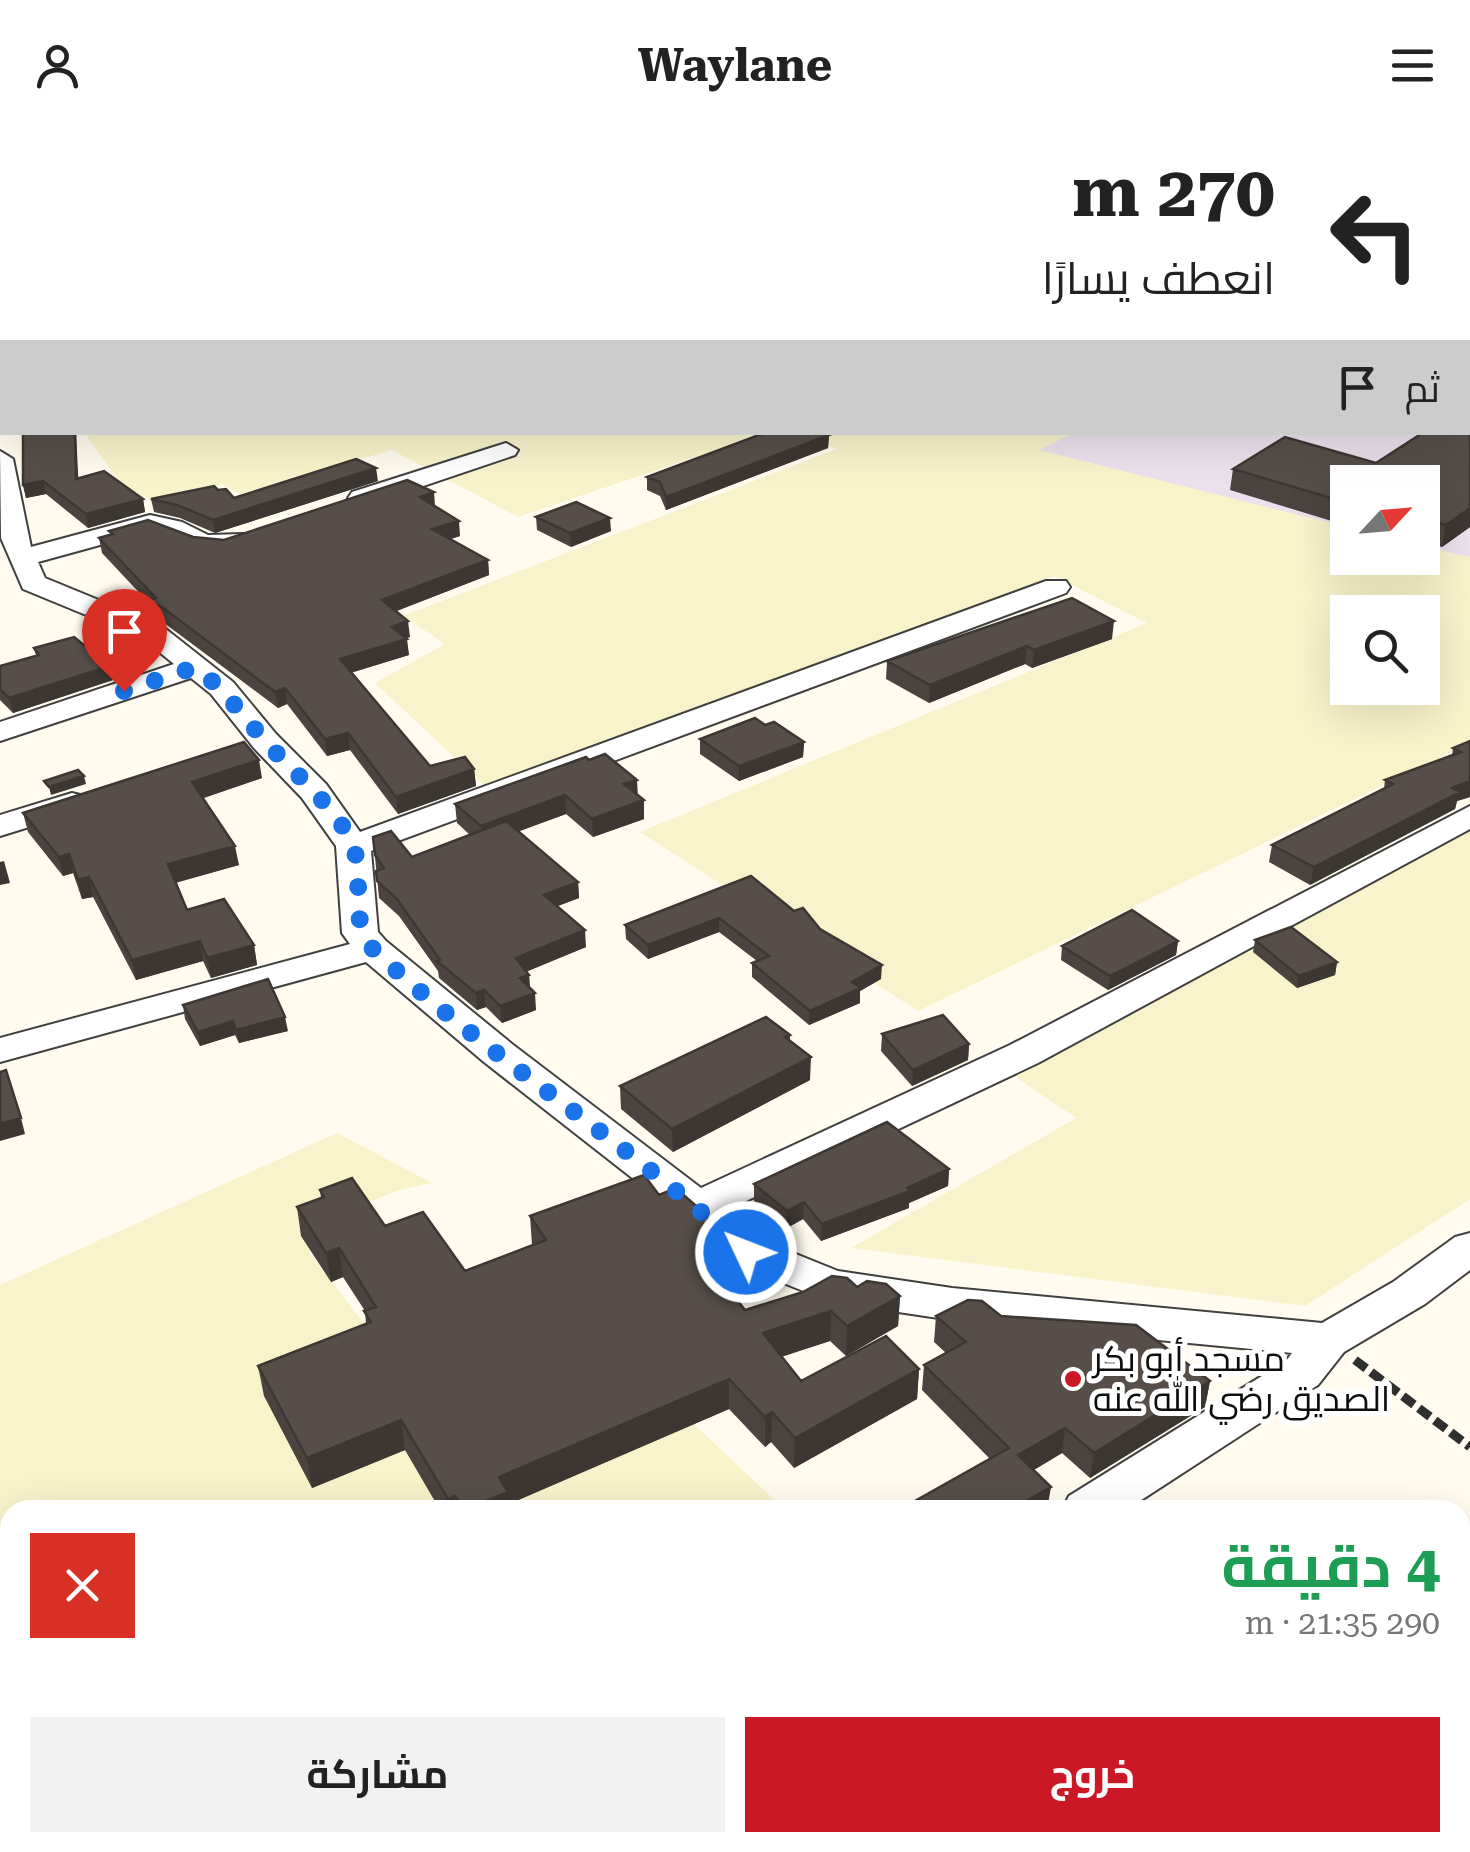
<!DOCTYPE html>
<html lang="ar">
<meta charset="utf-8">
<style>
:root{--surface:#fff;--page:#f2f2f2;--text:#222;--muted:#767676;--accent:#cb1826}
body{margin:0;font-family:"Roboto Serif",Cairo,serif;background:var(--page);color:var(--text);direction:rtl;height:100vh;display:flex;flex-direction:column;font-size:38px;white-space:nowrap}
*{box-sizing:border-box;margin:0}
p{font-size:32px;color:var(--muted)}
.icon{flex:none;width:55px;height:55px;fill:none;stroke:currentColor;stroke-width:2;stroke-linecap:round;stroke-linejoin:round}
.map{position:relative;flex:1;overflow:hidden;direction:ltr}
.panel{position:absolute;left:0px;top:1370px;width:1470px;height:352px;display:flex;flex-direction:column;background:var(--surface);border-radius:30px 30px 0 0;box-shadow:0 10px 40px #0002;direction:rtl}
.panel>*{flex:none}
.top-card{position:absolute;left:0px;top:0px;width:1470px;height:305px;box-shadow:0 10px 40px #0002;direction:rtl;background:#fff;color:var(--text);overflow:hidden}
.needle{width:65px;rotate:64deg}
.tools{position:absolute;left:1330px;top:335px;display:grid;gap:20px}
.tools a{display:grid;place-items:center;width:110px;height:110px;border-radius:0px;background:var(--surface);box-shadow:0 10px 40px #0002;font-size:50px}
.pin{position:absolute;display:grid;place-items:center;width:85px;height:85px;color:#fff;margin:-102px -42px;border-radius:50% 50% 50% 0;rotate:-45deg;box-shadow:0 0 10px #0007}
.pin .icon{rotate:45deg}
.me{position:absolute;width:110px;margin:-55px;rotate:313deg;stroke-linejoin:round;filter:drop-shadow(0 0 8px #0008)}
.turn{display:flex;align-items:center;gap:35px;height:210px;padding:0 30px;font-size:45px}
.turn .icon{width:130px;height:130px;stroke-width:2.5}
.turn b{display:block;font-size:70px;line-height:85px}
.then{display:flex;align-items:center;height:95px;padding:0 30px;background:#0003;gap:20px;font-size:38px}
.round{display:grid;place-items:center;flex:none;width:105px;height:105px;border-radius:0px;background:var(--page)}
.head{display:flex;align-items:center;justify-content:space-between;height:170px;padding:0 30px}
h1{font-size:60px;font-weight:700;line-height:75px;color:#1e9e55}
.primary-button{display:flex;gap:20px;margin-top:auto;padding:20px 30px}
.primary-button a{flex:1;height:115px;border-radius:0px;background:var(--accent);color:#fff;font-size:40px;font-weight:700;line-height:115px;text-align:center}
.primary-button a+a{background:var(--page);color:var(--text)}
header{display:flex;justify-content:space-between;align-items:center;height:130px;padding:0 30px;background:var(--surface);font-size:45px;font-weight:700}
.map>svg:first-child{display:block}
</style>
<header><svg class="icon" aria-label="menu" viewBox="0 0 24 24"><path d="M4 6h16M4 12h16M4 18h16"/></svg>Waylane<svg class="icon" aria-label="person" viewBox="0 0 24 24"><circle cx="12" cy="8" r="4"/><path d="M4 21q1-7 8-7t8 7"/></svg></header>
<div class="map">
<svg width="1470" height="1722" viewBox="0 0 1470 1722">
<rect width="100%" height="100%" fill="#fffbee"/>
<path fill="#ebe1ed" d="M1468 181 1470 429 1423 417 1422 352H1348L1347 398 1037 320 1074 302H1468Z"/>
<path fill="#f8f3cb" fill-rule="evenodd" d="M0 0H1330L1349 2H2L0 258Z
M85 303 321 304 766 303 518 387 392 320 240 365 223 354 153 372 118 351Z
M801 303H1074L1039 320 1347 397 1348 428H1422L1423 416 1470 427V613L918 881 640 702 1147 493 1054 446 486 657 375 553 445 514 403 486 837 319ZM1348 482H1422V558H1348Z
M1470 695V1069L1305 1176 851 1118 1076 988 1007 941Z
M337 1003 432 1053 399 1060 308 1097 310 1124 397 1236 559 1167 785 1380H10V1712H1094L1102 1722H0V1155Z"/>
<g fill="none" stroke-linecap="round" stroke-linejoin="round">
<g stroke="#404040" stroke-width="4">
<path id="minor" d="M506 313 518 320 515 325 370 374 361 376 348 368 352 362Z
M0 321 13 329 31 417 150 385 182 392 208 405 243 404 246 410 243 416 208 421 151 401 38 432 45 448 162 496 233 552 276 604 326 654 360 702 1046 451H1066L1070 457 1066 463 371 721 378 802 386 811 512 914 701 1058 1010 915 1470 676V699L1038 933 727 1080 761 1110 838 1141 952 1158 1322 1193 1393 1152 1455 1107 1470 1103V1140L1425 1174 1344 1222 1318 1255 1126 1380H1062L1069 1366 1286 1231 1292 1223 952 1190 831 1172 731 1132 682 1087 484 932 366 832 0 932V908L350 814 342 803 336 716 302 668 254 618 211 564 191 548 0 611V592L174 534 142 508 23 459 1 408Z
M72 663 84 666 89 673 84 680 0 706V685Z
M1066 1712H1127L1131 1722H1070Z"/>
</g>
<g stroke="#2f2f2f" stroke-width="6">
<path id="secondary" d="M1085 0H1171L1084 2Z
M0 33H2V49H0Z"/>
</g>
<path stroke="#2f2f2f" stroke-width="9" stroke-dasharray="14 6" stroke-linecap="butt" d="M1355 1230 1470 1317"/>
<use href="#minor" fill="#fff" fill-rule="evenodd"/>
<use href="#secondary" fill="#fff3a9" fill-rule="evenodd"/>
</g>
<path fill="#4b433f" d="M1388 0H1470V9H1468V2H1388Z
M1470 263V397L1442 417 1422 412V352H1348V396L1230 360 1233 339 1376 333 1468 302Z
M829 305 828 318 666 380 660 366 647 360V347Z
M78 348 143 369 145 382 88 398 46 364 26 368 23 355Z
M378 351 215 403 180 388 154 382 151 369 218 360 234 368Z
M435 377 460 406 450 409 488 430 489 445 396 481 410 507 406 508 409 525 351 543 430 636 474 639 476 656 398 684 350 620 327 626 287 574 278 578 164 493 149 487 147 471 102 423 99 408 110 405 109 401 224 410Z
M536 387 611 401 571 417 537 400Z
M1072 468 1112 509 1032 538 1025 534 929 573 886 549 887 531Z
M87 501 152 509 155 523 109 535 113 550 13 583 0 570V536L36 526 34 518 104 531 90 515Z
M765 595 804 612 803 627 739 651 700 624V609Z
M1470 611V667L1457 671 1455 679 1310 755 1269 732 1272 715 1384 659 1385 650 1452 626 1453 618Z
M589 630 637 650V665L644 689 593 707 566 684 518 701 578 752 579 768 557 776 586 817 526 842 529 845 530 858 536 880 502 893 486 877 477 880 439 848 438 841 399 786 379 768 373 707 412 727 470 705 457 693 455 674Z
M262 648 203 668 239 735 176 752 187 780 254 815 257 835 211 848 203 831 136 850 93 767 82 769 73 743 63 746 28 702 23 683Z
M794 781 820 799 881 849 860 861V873L809 895 752 847V833L757 831 719 802 648 829 626 809 625 795Z
M1255 810 1337 832 1335 845 1297 858 1253 822Z
M1178 811 1176 825 1108 860 1061 830 1062 816Z
M183 875 288 901 239 913 235 905 200 916 185 889Z
M882 904 969 914 968 930 912 956 881 921Z
M790 905V911L810 950 673 1022 621 979 620 956Z
M949 1039 948 1056 909 1073V1078L821 1111 803 1089 787 1098 754 1071V1054Z
M320 1060 465 1141 532 1115 530 1086 659 1065 730 1117V1147L721 1150 745 1180 857 1157 900 1166 898 1196 846 1226 830 1211 782 1226 801 1251 919 1239 917 1269 794 1338 771 1312 765 1317 729 1279 509 1374 510 1380H440L405 1320 312 1358 264 1266 258 1236 366 1194 365 1181 343 1147 331 1152 301 1106 297 1077 321 1068Z
M936 1186H1001L1210 1251 1205 1277 1090 1348 1062 1323 1034 1340 990 1329 922 1260 924 1235 946 1223 934 1212Z"/>
<path fill="#3d3733" d="M75 302H76L79 362 76 349Z
M829 305 828 318 666 380V367Z
M376 338 378 351 215 403 213 390Z
M43 351 46 364 26 368 23 355Z
M434 362 435 376 420 367Z
M143 369 145 382 88 398 86 384Z
M1470 378V397L1442 417 1446 395Z
M610 388 611 401 571 417 570 403Z
M459 391 460 406 433 415 432 399Z
M488 430 489 445 384 486 382 470Z
M408 491 410 507 393 512 392 497Z
M1114 491 1112 509 1032 538 1034 520Z
M152 509 155 523 108 536 105 521Z
M407 509 409 525 342 545 340 529Z
M1027 516 1025 534 929 573 930 555Z
M110 536 113 550 13 583 9 568Z
M285 558 287 574 278 578 275 562Z
M348 603 350 620 327 626 325 609Z
M804 612 803 627 739 651V636Z
M259 630 262 648 195 671 192 652Z
M474 639 476 656 398 684 396 667Z
M84 646 86 654 51 665 49 657Z
M637 650 638 668 624 654Z
M1470 651V667L1457 671 1455 679 1310 755 1314 737 1452 658Z
M565 665 566 684 482 715 481 696Z
M644 670V689L593 707 592 689Z
M235 716 239 735 172 754 168 734Z
M69 724 73 743 63 746 59 727Z
M4 731 10 753 0 755V732Z
M89 747 93 767 82 769 78 750Z
M578 752 579 768 545 781 544 765Z
M719 788V802L648 829V815Z
M585 800 586 817 517 845 516 828Z
M200 811 203 831 136 850 132 830Z
M1178 811 1176 825 1108 860 1110 846Z
M254 815 257 835 211 848 207 828Z
M1337 832 1335 845 1297 858 1299 846Z
M882 835 881 849 860 861V873L809 895 810 881 852 852Z
M529 845 530 862 520 848Z
M484 860 486 877 477 880 476 863Z
M535 863 536 880 502 893 500 876Z
M285 887 288 901 239 913 236 900Z
M233 891 235 905 200 916 198 902Z
M969 914 968 930 912 956 913 940Z
M811 927 810 950 673 1022 672 999Z
M21 988 25 1004 0 1011V994Z
M949 1039 948 1056 909 1073V1078L821 1111 822 1094Z
M804 1072 803 1089 787 1098V1081Z
M730 1117V1147L704 1157V1128Z
M339 1118 343 1147 331 1152 326 1123Z
M900 1166 898 1196 846 1226 847 1196Z
M831 1181 830 1211 763 1233V1203Z
M919 1239 917 1269 794 1338 795 1308Z
M729 1249V1279L509 1374 510 1380H464L499 1347Z
M1210 1251 1205 1277 1090 1348 1094 1323Z
M772 1282 771 1312 765 1317V1287Z
M401 1290 405 1320 312 1358 307 1328Z
M1065 1298 1062 1323 1015 1351 1018 1325Z
M1051 1357 1047 1380H1010Z
M455 1366 457 1380H449L448 1369Z"/>
<path fill="#574e49" stroke="#3d3733" stroke-width="2.5" d="M1470 263V378L1446 395 1422 389V352H1348V373L1233 339 1285 307 1376 333 1424 302H1468V265Z
M23 302H75L76 349 104 341 143 369 86 384 43 351 23 355Z
M767 302H822L829 305 666 367 660 352 647 347Z
M356 329 376 338 213 390 177 375 151 369 214 356 218 360 226 359 234 368Z
M407 350 434 362 420 367 459 391 432 399 488 430 382 470 408 491 392 497 407 509 340 529 430 636 465 627 474 639 396 667 348 603 325 609 285 558 275 562 162 477 147 471 156 468 99 408 113 404 109 401 148 390 193 407 224 410Z
M576 372 610 388 570 403 536 387Z
M1072 468 1114 491 1034 520 1027 516 930 555 887 531Z
M123 491 152 509 105 521 87 501Z
M74 507 110 536 9 568 0 559V536L39 525 34 518Z
M755 588 765 595 774 592 804 612 739 636 700 609Z
M1470 611V651L1452 658 1460 662 1314 737 1272 715 1393 654 1385 650 1461 622 1453 618Z
M244 612 259 630 192 652 235 716 168 734 187 780 224 769 254 815 207 828 200 811 132 830 89 747 78 750 69 724 59 727 23 683Z
M605 624 637 650 624 654 644 670 592 689 565 665 481 696 455 674 586 627 589 630Z
M78 640 84 646 49 657 44 651Z
M506 691 578 752 544 765 585 800 516 828 529 845 520 848 535 863 500 876 484 860 476 863 437 831 440 830 397 769 377 751 376 741 384 738 375 725 373 707 391 701 412 727Z
M751 746 794 781 803 778 820 799 882 835 852 852 861 858 810 881 752 833 769 826 719 788 648 815 625 795Z
M1132 780 1178 811 1110 846 1062 816Z
M1291 797 1337 832 1299 846 1255 810Z
M268 849 285 887 236 900 233 891 198 902 183 875Z
M943 885 969 914 913 940 882 904Z
M766 887 790 905 785 907 811 927 672 999 620 956Z
M6 940 21 988 0 994V942Z
M887 992 949 1039 907 1058 910 1061 822 1094 804 1072 787 1081 754 1054Z
M644 1045 659 1065 676 1058 679 1061 702 1081 730 1117 704 1128 745 1180 803 1162 832 1146 847 1148 857 1157 867 1151 886 1154 900 1166 847 1196 831 1181 763 1203 801 1251 886 1206 919 1239 795 1308 772 1282 765 1287 729 1249 499 1347 508 1362 464 1380 455 1366 448 1369 401 1290 307 1328 258 1236 371 1192 364 1181 376 1177 339 1118 326 1123 297 1077 324 1067 320 1060 352 1048 385 1096 423 1082 465 1141 546 1110 530 1086Z
M968 1170 982 1171 1001 1186 1136 1195 1210 1251 1094 1323 1065 1298 1018 1325 1051 1357 1010 1380H899L1009 1318 924 1235 966 1212 936 1186Z
M1460 1708 1470 1718V1722H1418L1430 1712H1460Z"/>
<g fill="none" stroke-linecap="round" stroke-linejoin="round">
<path stroke="#1a73e8" stroke-width="18" stroke-dasharray="0 32.4" d="M124 561 196 537C223 559 242 584 264 610 289 638 341 682 353 716 366 752 347 786 373 819 489 929 629 1012 746 1122"/>
</g>
<circle fill="#cb1826" stroke="#fff" stroke-width="4" cx="1073" cy="1249" r="10"/>
<g text-anchor="middle" dominant-baseline="central" stroke-width="10" stroke-linejoin="round" paint-order="stroke">
<g font-size="35" fill="#0d0d0d" stroke="#fff" text-anchor="start">
<text x="1093" y="1229">مسجد أبو بكر<tspan x="1093" dy="40">الصديق رضي الله عنه</tspan></text>
</g>
</g>
</svg>
<div class="tools">
<a><svg class="needle" viewBox="-14 -14 28 28"><path d="M0-13l5 13h-10z" fill="#e53935"/><path d="M0 13l5-13h-10z" fill="#767676"/></svg></a>
<a><svg class="icon" aria-label="search" viewBox="0 0 24 24"><circle cx="10" cy="10" r="6"/><path d="M15 15l6 6"/></svg></a>
</div>
<div class="pin" style="left:124px;top:561px;background:#d93025"><svg class="icon" aria-label="arrive" viewBox="0 0 24 24"><path d="M6 21V4h12l-3 4 3 4H6"/></svg></div>
<svg class="me" style="left:746px;top:1122px" viewBox="-20 -20 40 40"><circle r="17" fill="#1a73e8" stroke="#fff" stroke-width="3"/><path d="M0-11L8 9 0 5-8 9z" fill="#fff"/></svg>
<div class="top-card">
<div class="turn"><svg class="icon" aria-label="left" viewBox="0 0 24 24"><path d="M17 20v-9H6M10 6l-5 5 5 5"/></svg><div><b>270 m</b>انعطف يسارًا</div></div>
<div class="then">ثم<svg class="icon" aria-label="arrive" viewBox="0 0 24 24"><path d="M6 21V4h12l-3 4 3 4H6"/></svg></div>
</div>
<section class="panel">
<div class="head"><div><h1>4 دقيقة</h1><p>290 m · 21:35</p></div><a class="round" style="background:#d93025;color:#fff"><svg class="icon" aria-label="close" viewBox="0 0 24 24"><path d="M6 6l12 12M18 6L6 18"/></svg></a></div>
<div class="primary-button"><a>خروج</a><a>مشاركة</a></div>
</section>
</div>
